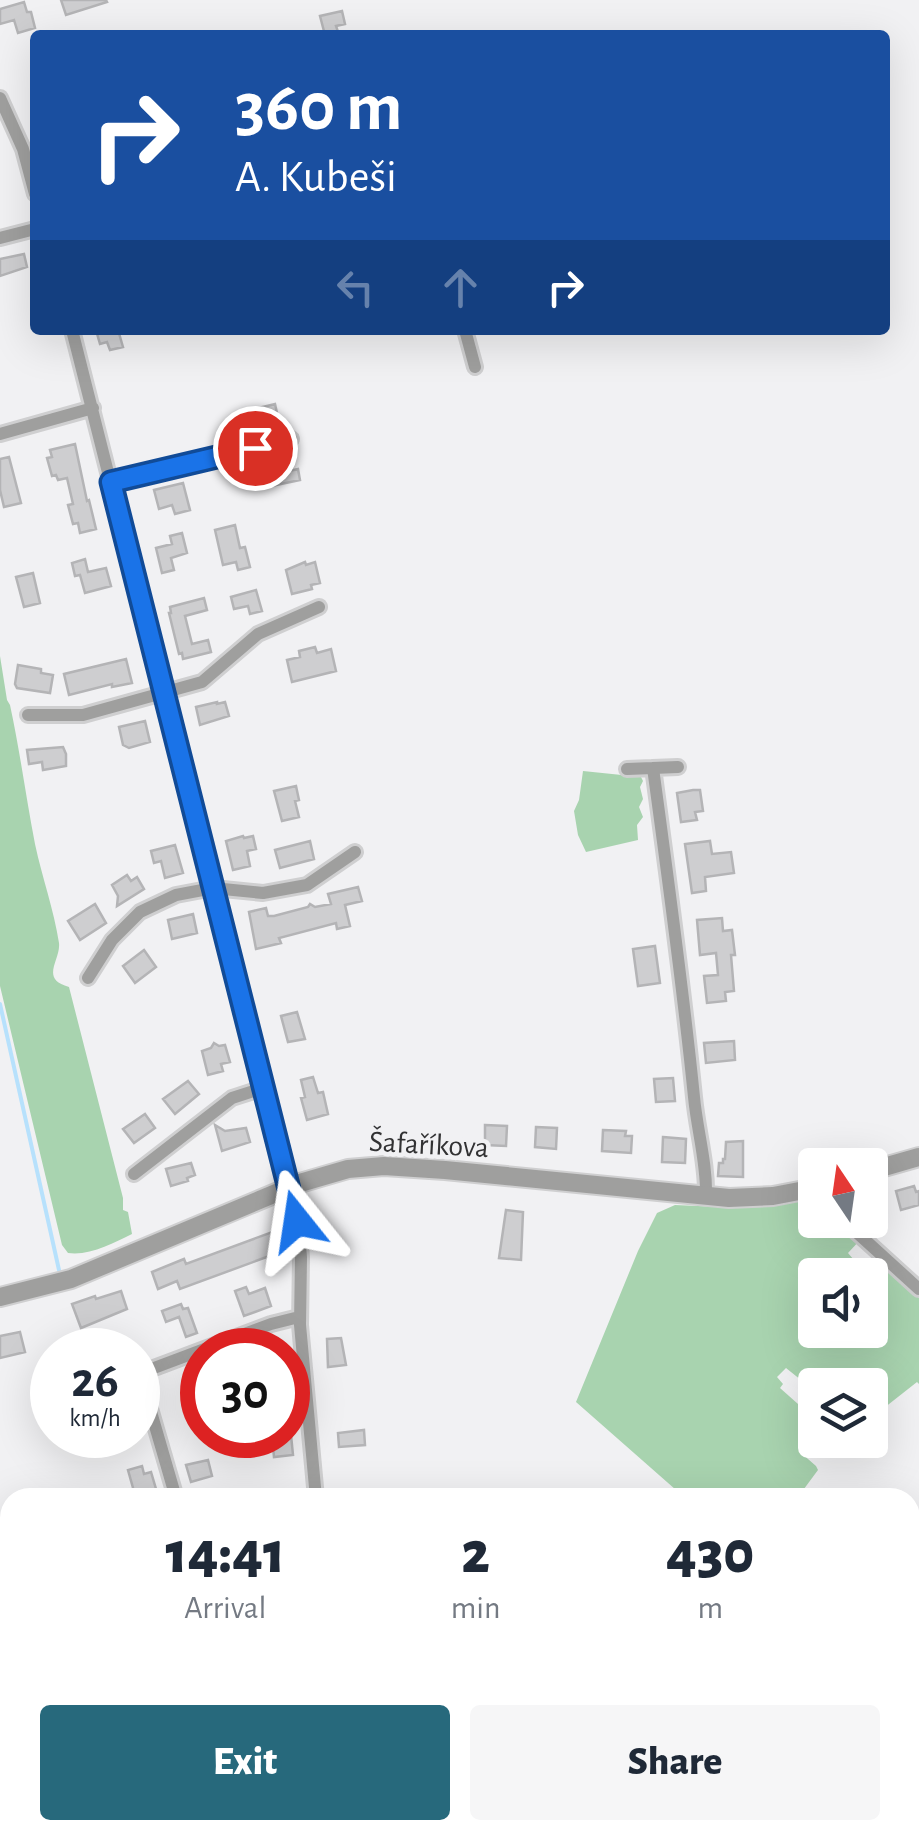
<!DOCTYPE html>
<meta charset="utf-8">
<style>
:root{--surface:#fff;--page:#f6f6f7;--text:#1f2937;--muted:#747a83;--accent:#27697c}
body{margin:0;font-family:"Alegreya Sans",sans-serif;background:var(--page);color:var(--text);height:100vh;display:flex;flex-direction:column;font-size:38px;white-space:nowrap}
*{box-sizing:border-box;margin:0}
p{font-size:32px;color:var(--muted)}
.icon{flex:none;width:55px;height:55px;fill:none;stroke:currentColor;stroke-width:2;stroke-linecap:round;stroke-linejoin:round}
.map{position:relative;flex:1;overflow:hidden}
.drawer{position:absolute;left:0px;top:1488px;width:920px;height:352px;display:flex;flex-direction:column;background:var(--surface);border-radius:30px 30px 0 0;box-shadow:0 10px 40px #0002}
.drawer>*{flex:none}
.hud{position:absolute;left:30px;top:30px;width:860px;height:305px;border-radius:10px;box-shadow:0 10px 40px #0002;background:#1a4fa0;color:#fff;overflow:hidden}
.needle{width:65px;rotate:347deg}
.tools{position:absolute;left:798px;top:1148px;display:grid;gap:20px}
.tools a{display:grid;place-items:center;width:90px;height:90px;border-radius:10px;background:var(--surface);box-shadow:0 10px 40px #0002;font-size:50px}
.speed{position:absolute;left:30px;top:1328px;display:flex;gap:20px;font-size:50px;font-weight:700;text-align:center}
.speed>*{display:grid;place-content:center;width:130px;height:130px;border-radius:50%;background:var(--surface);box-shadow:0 10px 40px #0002;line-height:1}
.speed small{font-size:25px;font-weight:400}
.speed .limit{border:15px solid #d22;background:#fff;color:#111}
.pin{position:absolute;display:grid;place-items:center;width:85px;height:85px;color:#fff;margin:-42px;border:5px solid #fff;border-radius:50%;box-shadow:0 2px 10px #0007}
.me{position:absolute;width:110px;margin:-55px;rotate:345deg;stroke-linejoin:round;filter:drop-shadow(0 0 8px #0008)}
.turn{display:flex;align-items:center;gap:35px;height:210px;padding:0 40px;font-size:45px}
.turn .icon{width:130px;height:130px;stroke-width:2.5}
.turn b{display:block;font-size:70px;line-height:85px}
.lanes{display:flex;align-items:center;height:95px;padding:0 40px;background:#0003;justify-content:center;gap:50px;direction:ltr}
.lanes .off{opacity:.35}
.eta{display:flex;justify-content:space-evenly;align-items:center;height:170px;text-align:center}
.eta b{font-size:60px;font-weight:800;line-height:70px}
.action{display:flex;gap:20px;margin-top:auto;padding:20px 40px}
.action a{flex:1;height:115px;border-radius:10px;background:var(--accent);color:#fff;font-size:40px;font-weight:800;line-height:115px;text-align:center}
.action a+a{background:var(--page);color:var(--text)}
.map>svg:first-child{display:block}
</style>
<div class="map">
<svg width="919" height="1839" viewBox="0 0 919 1839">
<rect width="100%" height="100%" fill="#f1f1f3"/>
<path fill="#a8d3af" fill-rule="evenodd" d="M0 656 7 700 10 705C20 751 26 798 35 844 42 877 54 910 59 943 61 960 39 979 69 987L123 1198V1210L128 1212 132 1234C113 1243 90 1256 68 1253L62 1245 0 986Z
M583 771 641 777 643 781 640 787 643 799 639 807 643 817 637 825 638 840 586 852 578 835 574 811 579 800Z
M815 1197V1220H839L861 1239 848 1253 866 1274 883 1261 919 1298V1384L917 1382 870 1419V1385H815V1440H844L828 1452 814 1441 800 1452 816 1466 818 1470 798 1497H684L576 1402 638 1251 657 1213 675 1205 744 1208 776 1205ZM815 1275H870V1330H815V1325L804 1333 799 1331 798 1317 815 1304ZM786 1368 801 1380 808 1378 814 1385 798 1404 780 1388 783 1384 777 1377Z"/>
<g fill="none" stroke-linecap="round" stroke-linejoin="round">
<path stroke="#b7e1fc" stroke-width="4" d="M0 1004 59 1270"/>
</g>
<path fill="#ceced0" stroke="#b4b4b6" stroke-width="2.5" d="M61 0H106L107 2 66 15Z
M24 2 27 12H31L35 28 18 33 14 20 0 24V9Z
M342 11 345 24 336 26 339 35H325L320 16Z
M24 254 27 267 0 276V259Z
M96 330H118L123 347 110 350 107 342 100 344Z
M275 404 279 422 247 431 242 412Z
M75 444 87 501 89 500 96 529 80 533 78 523 73 524 68 505 73 504 67 478 58 480 56 475 52 476 47 458 52 457 50 450Z
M9 457 21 503 4 507 0 490V459Z
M277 461 280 473 298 469 300 480 262 488 257 466Z
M183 483 190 510 175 514 172 505 159 509 154 490Z
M235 525 240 548 245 547 250 567 238 570 236 562 223 565 215 530Z
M182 533 187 553 171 558 174 570 162 573 156 548 172 544 170 536Z
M85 559 88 572 106 568 111 586 85 593 80 575 75 576 72 563Z
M305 562 306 565 315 562 320 583 311 585 312 589 292 594 286 570Z
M33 573 40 603 24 607 16 577Z
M256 590 262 611 250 614 248 606 234 609 231 597Z
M204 598 207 610 185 616 192 644 208 640 211 652 183 659 182 653 179 654 169 613H171L170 607Z
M315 647 317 653 331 649 336 671 292 682 287 660 300 657 299 651Z
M126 659 132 683 112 687V684L69 695 64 674Z
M18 665 41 669V673L53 675 50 693 17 688 15 684Z
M217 702V704L225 702 229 716 200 725 196 707Z
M145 721 150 742 129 748 123 745 119 727Z
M63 747 66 754V766L43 770 42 762 29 764 27 750Z
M296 786 299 800 295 801 299 817 282 821 274 791Z
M693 790H700L703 811 695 812 697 820 681 822 677 793Z
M243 836 244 838 253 836 256 849 247 851 250 866 233 870 226 841Z
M310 841 314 859 280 868 275 850Z
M710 841 712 854 731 852 734 873 705 877 706 891 692 893 685 844Z
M175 845 183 873 165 878 161 861 154 863 151 851Z
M127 875 131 881 137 877 144 889 117 906 118 896 112 885Z
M358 887 362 901 345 905 350 926 337 929 336 923 279 938 281 943 256 949 249 912 266 908 268 916H274L308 907 310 904 315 907 331 904 328 894Z
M95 904 106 923 80 940 68 921Z
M193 914 197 933 172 939 168 920Z
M722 918 723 931 732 930 735 955H731L734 991 725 992 726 1001 707 1003 704 976 718 975 716 953 700 955 697 920Z
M655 946 660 983 638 986 633 949Z
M144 950 156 967 135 983 123 966Z
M297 1012 305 1039 288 1042 281 1016Z
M734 1041 735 1060 706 1063 704 1043Z
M214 1043 219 1046 225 1045 230 1062 221 1064 223 1071 208 1075 202 1051 211 1048Z
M313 1077 318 1093 323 1092 328 1114 307 1120 301 1098 305 1097 301 1080Z
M673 1078 675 1101 656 1102 654 1079Z
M188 1081 199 1094 175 1114 163 1099Z
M145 1114 155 1128 134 1143 123 1129Z
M215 1125 225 1131 246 1128 250 1142 222 1151Z
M485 1125 507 1126 506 1146 485 1145Z
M536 1127 557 1128 556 1149 535 1147Z
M603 1130 626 1131 625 1136H632L631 1153 602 1151Z
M663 1137 686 1139 685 1163 662 1162Z
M743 1141V1177L718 1176 719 1163H723V1159H725L726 1142Z
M191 1163 195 1175 187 1178 188 1181 171 1186 166 1169Z
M914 1186 916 1192 919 1191V1205L901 1210 896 1191Z
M506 1210 523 1212 521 1260 499 1258Z
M275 1231 283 1251 180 1289 177 1281 158 1289 152 1272 184 1259 186 1264Z
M246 1287 249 1294 265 1288 271 1306 244 1316 235 1291Z
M121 1291 127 1309 81 1328 72 1304 95 1296 96 1299Z
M181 1304 183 1309 188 1308 197 1333 186 1337 179 1317 166 1322 162 1311Z
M20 1332 25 1352 0 1358V1336Z
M341 1338 346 1365 328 1367 327 1339Z
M364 1430 365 1445 339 1447 338 1433Z
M272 1435H291L293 1455 274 1457Z
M208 1460 212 1476 191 1482 186 1465Z
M142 1466 144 1474 151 1472 156 1489 135 1495 128 1470Z"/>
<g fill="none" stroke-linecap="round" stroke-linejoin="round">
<g stroke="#cfcfd0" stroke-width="18">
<path id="minor" d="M0 98 23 149 35 194
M0 238 35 229
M72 330 298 1224 301 1257 300 1325 316 1498
M465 330 475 367
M0 434 93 408
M111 482 291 439
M28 715H83L202 682 258 634 319 607
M653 768C668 878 683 987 694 1097 697 1130 707 1163 706 1196
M627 769 678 767
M88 978 112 940 140 912 176 895 213 888 263 893 307 885 355 852
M134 1174 232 1098 263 1088
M843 1220 919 1289
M138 1374 271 1324 299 1317
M140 1374 176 1498"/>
</g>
<g stroke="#cfcfd0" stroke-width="22">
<path id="tertiary" d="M870 1171 919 1157
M0 1297 71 1279 300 1183 348 1169 384 1166 445 1170 729 1198 773 1196 815 1188"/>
</g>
<use href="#minor" stroke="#9f9f9e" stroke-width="12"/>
<use href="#tertiary" stroke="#9f9f9e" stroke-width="18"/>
</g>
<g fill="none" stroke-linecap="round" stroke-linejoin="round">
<g stroke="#114b97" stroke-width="25">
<path id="route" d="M255 448 111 482 297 1221"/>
</g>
<use href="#route" stroke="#1a73e8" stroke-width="18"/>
</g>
<g text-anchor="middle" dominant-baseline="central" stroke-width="9" stroke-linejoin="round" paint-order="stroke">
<g font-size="30" fill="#323233" stroke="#f1f1f3">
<text transform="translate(429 1145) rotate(3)">Šafaříkova</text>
</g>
</g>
</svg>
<div class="tools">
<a><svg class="needle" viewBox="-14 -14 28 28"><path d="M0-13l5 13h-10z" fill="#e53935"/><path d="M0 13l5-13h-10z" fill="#747a83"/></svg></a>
<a><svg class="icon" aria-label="sound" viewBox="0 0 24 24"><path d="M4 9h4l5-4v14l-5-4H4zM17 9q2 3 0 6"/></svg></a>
<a><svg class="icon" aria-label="layers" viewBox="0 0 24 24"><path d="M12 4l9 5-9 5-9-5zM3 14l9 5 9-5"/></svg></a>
</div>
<div class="speed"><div>26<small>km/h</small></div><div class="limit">30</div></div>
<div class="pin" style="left:255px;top:448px;background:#d93025"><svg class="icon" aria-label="arrive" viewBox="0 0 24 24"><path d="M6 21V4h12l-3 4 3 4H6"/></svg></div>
<svg class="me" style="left:297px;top:1221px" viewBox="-20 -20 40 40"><path d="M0-17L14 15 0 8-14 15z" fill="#1a73e8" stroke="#fff" stroke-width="4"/></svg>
<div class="hud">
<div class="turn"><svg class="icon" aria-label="right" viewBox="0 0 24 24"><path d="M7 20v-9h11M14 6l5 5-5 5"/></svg><div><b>360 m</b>A. Kubeši</div></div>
<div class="lanes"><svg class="icon off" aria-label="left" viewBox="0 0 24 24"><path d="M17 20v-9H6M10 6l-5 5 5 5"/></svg><svg class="icon off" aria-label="ahead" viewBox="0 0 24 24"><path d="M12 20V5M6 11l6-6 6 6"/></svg><svg class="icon" aria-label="right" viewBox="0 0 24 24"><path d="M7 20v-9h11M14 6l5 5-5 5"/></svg></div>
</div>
<section class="drawer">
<div class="eta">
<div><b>14:41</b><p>Arrival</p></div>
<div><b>2</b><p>min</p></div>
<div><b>430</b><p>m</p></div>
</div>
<div class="action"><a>Exit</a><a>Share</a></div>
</section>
</div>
